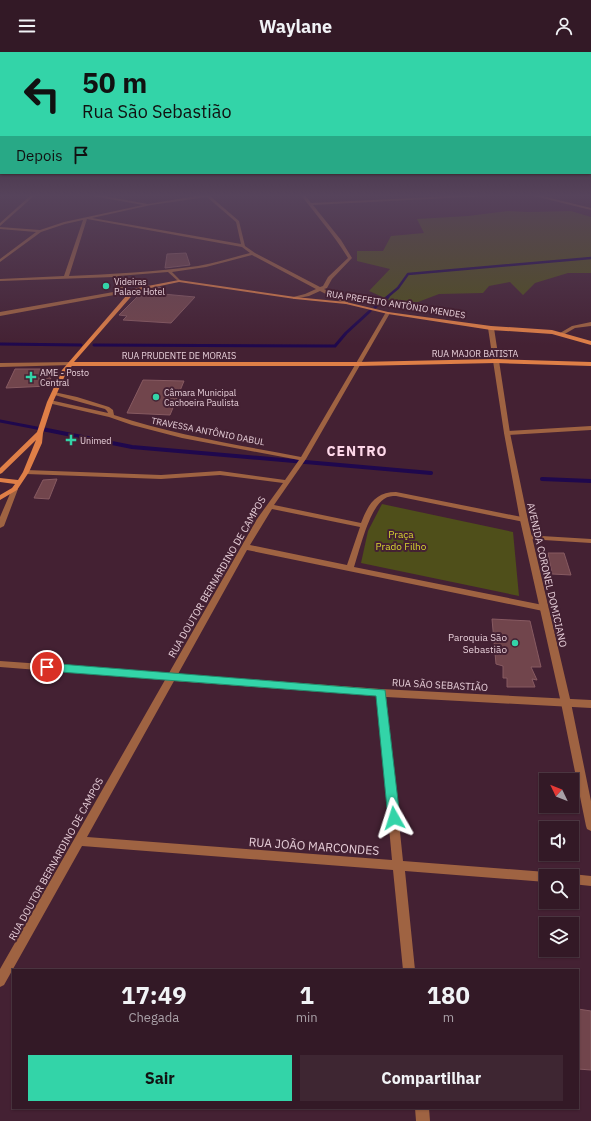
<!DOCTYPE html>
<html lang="pt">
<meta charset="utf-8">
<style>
:root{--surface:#331926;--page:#3e2632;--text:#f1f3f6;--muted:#a9a0a7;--line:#4e3843;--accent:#33d4a8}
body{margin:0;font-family:"IBM Plex Sans",sans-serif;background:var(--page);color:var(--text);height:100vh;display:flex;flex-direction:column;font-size:15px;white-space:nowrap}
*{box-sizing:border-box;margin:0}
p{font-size:13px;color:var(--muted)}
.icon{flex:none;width:22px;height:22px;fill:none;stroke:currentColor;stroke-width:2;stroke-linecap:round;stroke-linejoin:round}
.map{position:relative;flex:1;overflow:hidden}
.drawer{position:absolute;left:12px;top:917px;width:567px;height:140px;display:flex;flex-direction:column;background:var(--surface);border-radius:0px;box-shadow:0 1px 3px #0004,0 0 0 1px var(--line)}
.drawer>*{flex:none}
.guide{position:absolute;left:0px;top:0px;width:591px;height:122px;box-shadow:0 1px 3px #0004,0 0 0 1px var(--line);background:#33d4a8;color:#111;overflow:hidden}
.needle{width:26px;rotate:313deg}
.buttons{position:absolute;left:539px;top:721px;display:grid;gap:8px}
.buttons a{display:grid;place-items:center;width:40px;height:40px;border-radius:0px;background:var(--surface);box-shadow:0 1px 3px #0004,0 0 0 1px var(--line);font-size:20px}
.pin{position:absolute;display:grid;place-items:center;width:34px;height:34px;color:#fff;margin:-17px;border:2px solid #fff;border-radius:50%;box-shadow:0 1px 4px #0007}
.me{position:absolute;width:44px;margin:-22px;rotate:354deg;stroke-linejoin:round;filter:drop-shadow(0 0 3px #0008)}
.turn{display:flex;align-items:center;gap:14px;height:84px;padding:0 16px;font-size:18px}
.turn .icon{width:52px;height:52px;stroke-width:2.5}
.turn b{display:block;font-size:28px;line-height:34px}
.then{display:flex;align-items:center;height:38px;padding:0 16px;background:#0003;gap:8px;font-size:15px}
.eta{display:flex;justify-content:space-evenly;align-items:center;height:68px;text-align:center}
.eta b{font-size:24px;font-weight:700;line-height:28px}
.cta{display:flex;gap:8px;margin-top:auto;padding:8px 16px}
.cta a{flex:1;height:46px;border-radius:0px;background:var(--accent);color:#111;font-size:16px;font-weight:700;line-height:46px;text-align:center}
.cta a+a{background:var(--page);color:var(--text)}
header{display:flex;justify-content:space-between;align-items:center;height:52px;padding:0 16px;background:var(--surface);font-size:18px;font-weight:700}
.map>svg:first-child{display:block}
</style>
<header><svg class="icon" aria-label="menu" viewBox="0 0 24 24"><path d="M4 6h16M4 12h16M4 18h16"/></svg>Waylane<svg class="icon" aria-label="person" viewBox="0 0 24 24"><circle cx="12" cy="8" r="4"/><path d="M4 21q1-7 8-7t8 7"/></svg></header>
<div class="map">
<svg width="591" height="1069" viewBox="0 0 591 1069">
<rect width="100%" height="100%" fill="#442133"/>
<path fill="#4f4f1a" d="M508 159 529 160 571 159 591 165V221H568L535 231 523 243 510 230 489 234 483 241 439 242 418 250H394L369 239 390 217 357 209V199H383L391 184 424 181 417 167 468 164Z
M382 452 513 480 519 544 361 511 368 479Z"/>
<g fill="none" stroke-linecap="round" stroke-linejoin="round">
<path stroke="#1f084d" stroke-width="2.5" d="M386 246 398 236 408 222 591 206"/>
<path stroke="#1f084d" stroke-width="3" d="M375 255 388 245
M0 292 81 293
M94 293 335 294 346 281 370 259
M0 369 47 378"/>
<path stroke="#1f084d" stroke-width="4" d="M42 377 132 395 431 421
M542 427 591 429"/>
</g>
<path fill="#71454c" stroke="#875a61" d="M186 201 190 213 165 216 167 202Z
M160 235 163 242 195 245 171 271 123 268 127 264 119 263 143 239Z
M15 317H54L48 334 6 336Z
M143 328 184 329 170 363 127 361Z
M57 427 49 447 34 446 43 428Z
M548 501H564L571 523 552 522Z
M492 567 530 569 541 615H531L537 628 532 627 535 635H507V626H503V614L496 612Z
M578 957 591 959V1018L578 1017Z"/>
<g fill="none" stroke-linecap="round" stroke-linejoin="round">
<path fill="#9f6342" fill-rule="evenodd" d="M31 143H35L0 174V171Z
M87 143H98L148 152 202 143H213L210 144 239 169 245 194 255 201 320 235 323 234 328 225 348 206C334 183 316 163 301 143H305L311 151 474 143H505L313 153 341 188 352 206 332 227 327 236 324 237 348 250V251L346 252 320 239 309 244 293 247V245L305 242 316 237 252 203 206 215 172 220 181 229 179 230 168 220 118 224 124 238 134 237 136 238V239L0 264V260L119 239 114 225 0 229V227L64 224 83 168 65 172 41 180 0 210V207L36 180 0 177V175L40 178 64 170 143 153ZM207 145 236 170 241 192 92 166 151 153ZM87 167 242 195 250 201C233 205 216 211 198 214 156 220 112 222 69 224Z
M530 143H538L591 156V158Z
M386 260 390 261 306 407 274 453 361 471C368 453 375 440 396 440L527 466 528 468 527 470H524L396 444C392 444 388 444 384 447 369 457 360 497 354 515L543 553 547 556 543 559 247 498 178 622 381 637 591 648V656L386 645 403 809 546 820 550 821 551 824H546V830L405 819 415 918H403L393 818 82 794 4 933 0 935V917L165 628 0 615V609L169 621 257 467 283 431 220 423 161 427 26 422 23 420 26 418 161 423 220 419 285 428 299 408 182 386 132 373 109 365 48 351V349L50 348 108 361 107 359 105 357 51 342 54 340 77 345 109 355 113 358 114 363C175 383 238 393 301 405ZM272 457 360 475 347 513 250 493ZM174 629 377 644 392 808 87 785Z
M71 310 74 312 73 313 0 315V311Z
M591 374V378L507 383 504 381 507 379Z
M15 435 18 437 4 474 0 476V465L12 437Z
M525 483 591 487V491L528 487 524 485Z
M572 822 591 824V834L572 832V824H568Z
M415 1056H429L430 1069H416Z"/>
<path fill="#9f6342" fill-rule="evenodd" d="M591 270V274L575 276 563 283 560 281 572 274Z
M491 274 494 276 510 381 528 468 571 651 591 749V779L587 777 586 774 561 651 520 468 504 381 488 276Z"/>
<path fill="#df7f47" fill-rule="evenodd" d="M179 228 295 245 346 250 388 260 491 274 552 278 591 289V293L552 282 491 278 388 262 346 252 295 247 179 230 136 239 74 310H358L496 307 591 310V314L496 311 358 314H72L67 319 53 350 43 381 42 391 29 420 17 438 0 448V443L12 436 15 432 0 430V426L18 428 23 420 36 388 2 421 0 422V416L37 380 47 350 62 318 132 237Z"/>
</g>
<linearGradient id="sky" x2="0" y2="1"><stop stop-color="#25121c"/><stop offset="0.49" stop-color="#56435b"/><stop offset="1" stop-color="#56435b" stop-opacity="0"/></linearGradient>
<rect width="591" height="293" fill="url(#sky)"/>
<path fill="#33d4a8" stroke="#218a6d" d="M47 611 385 638 400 766 398 770 394 772 390 770 388 766 376 644 47 619 43 618 42 615 43 613Z"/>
<g fill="#33d4a8" stroke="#442133" stroke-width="1.5">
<circle cx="106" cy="234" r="4"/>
<path d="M29 319h4v4h4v4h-4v4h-4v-4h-4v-4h4z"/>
<circle cx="156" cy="345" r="4"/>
<path d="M69 382h4v4h4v4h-4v4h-4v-4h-4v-4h4z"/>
<circle cx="515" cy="591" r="4"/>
</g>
<g text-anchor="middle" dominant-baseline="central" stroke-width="4" stroke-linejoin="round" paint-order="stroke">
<g font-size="9" fill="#e7cfd9" stroke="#442133" text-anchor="start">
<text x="114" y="229">Videiras<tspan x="114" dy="10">Palace Hotel</tspan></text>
<text x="40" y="320">AME - Posto<tspan x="40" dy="10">Central</tspan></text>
<text x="164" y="340">Câmara Municipal<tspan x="164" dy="10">Cachoeira Paulista</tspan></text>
<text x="80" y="388">Unimed</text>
</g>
<g font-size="9" fill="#e7cfd9" stroke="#442133">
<text transform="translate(396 252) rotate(9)">RUA PREFEITO ANTÔNIO MENDES</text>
<text x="475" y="301">RUA MAJOR BATISTA</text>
<text x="179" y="303">RUA PRUDENTE DE MORAIS</text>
<text transform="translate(208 379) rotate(11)">TRAVESSA ANTÔNIO DABUL</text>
</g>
<g font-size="10" fill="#d6d52f" stroke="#442133">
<text x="401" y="482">Praça<tspan x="401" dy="12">Prado Filho</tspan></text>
</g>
<g font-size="10" fill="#e7cfd9" stroke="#442133">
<text transform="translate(547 523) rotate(77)">AVENIDA CORONEL DOMICIANO</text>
<text transform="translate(217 525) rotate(-60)">RUA DOUTOR BERNARDINO DE CAMPOS</text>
<text transform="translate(440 633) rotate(3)">RUA SÃO SEBASTIÃO</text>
<text transform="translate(56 807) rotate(-61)">RUA DOUTOR BERNARDINO DE CAMPOS</text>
</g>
<g font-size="10" fill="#e7cfd9" stroke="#442133" text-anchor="end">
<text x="507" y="585">Paroquia São<tspan x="507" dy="12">Sebastião</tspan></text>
</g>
<g font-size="12" fill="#e7cfd9" stroke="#442133">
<text transform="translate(314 794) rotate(4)">RUA JOÃO MARCONDES</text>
</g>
<g font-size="14" font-weight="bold" letter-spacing="1" fill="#fed8e9" stroke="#442133">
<text x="357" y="399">CENTRO</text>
</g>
</g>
</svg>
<div class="buttons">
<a><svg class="needle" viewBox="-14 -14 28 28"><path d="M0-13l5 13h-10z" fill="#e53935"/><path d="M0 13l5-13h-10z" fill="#a9a0a7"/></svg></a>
<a><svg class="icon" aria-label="sound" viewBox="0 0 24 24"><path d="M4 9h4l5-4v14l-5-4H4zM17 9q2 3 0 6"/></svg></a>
<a><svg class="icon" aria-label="search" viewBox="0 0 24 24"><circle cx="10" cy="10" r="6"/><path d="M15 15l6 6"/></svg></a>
<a><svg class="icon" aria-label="layers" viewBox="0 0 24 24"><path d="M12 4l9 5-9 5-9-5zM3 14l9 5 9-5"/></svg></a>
</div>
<div class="pin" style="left:47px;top:615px;background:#d93025"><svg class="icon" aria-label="arrive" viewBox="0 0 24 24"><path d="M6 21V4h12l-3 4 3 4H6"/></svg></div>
<svg class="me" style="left:394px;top:766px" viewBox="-20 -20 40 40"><path d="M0-17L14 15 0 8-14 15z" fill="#33d4a8" stroke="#fff" stroke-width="4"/></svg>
<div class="guide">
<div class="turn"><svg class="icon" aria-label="left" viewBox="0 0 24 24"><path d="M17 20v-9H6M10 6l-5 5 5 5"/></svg><div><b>50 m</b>Rua São Sebastião</div></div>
<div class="then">Depois<svg class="icon" aria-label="arrive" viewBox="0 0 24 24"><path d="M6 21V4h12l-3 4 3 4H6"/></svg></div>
</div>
<section class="drawer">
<div class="eta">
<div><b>17:49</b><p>Chegada</p></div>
<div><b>1</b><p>min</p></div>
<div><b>180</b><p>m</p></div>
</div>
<div class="cta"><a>Sair</a><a>Compartilhar</a></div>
</section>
</div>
